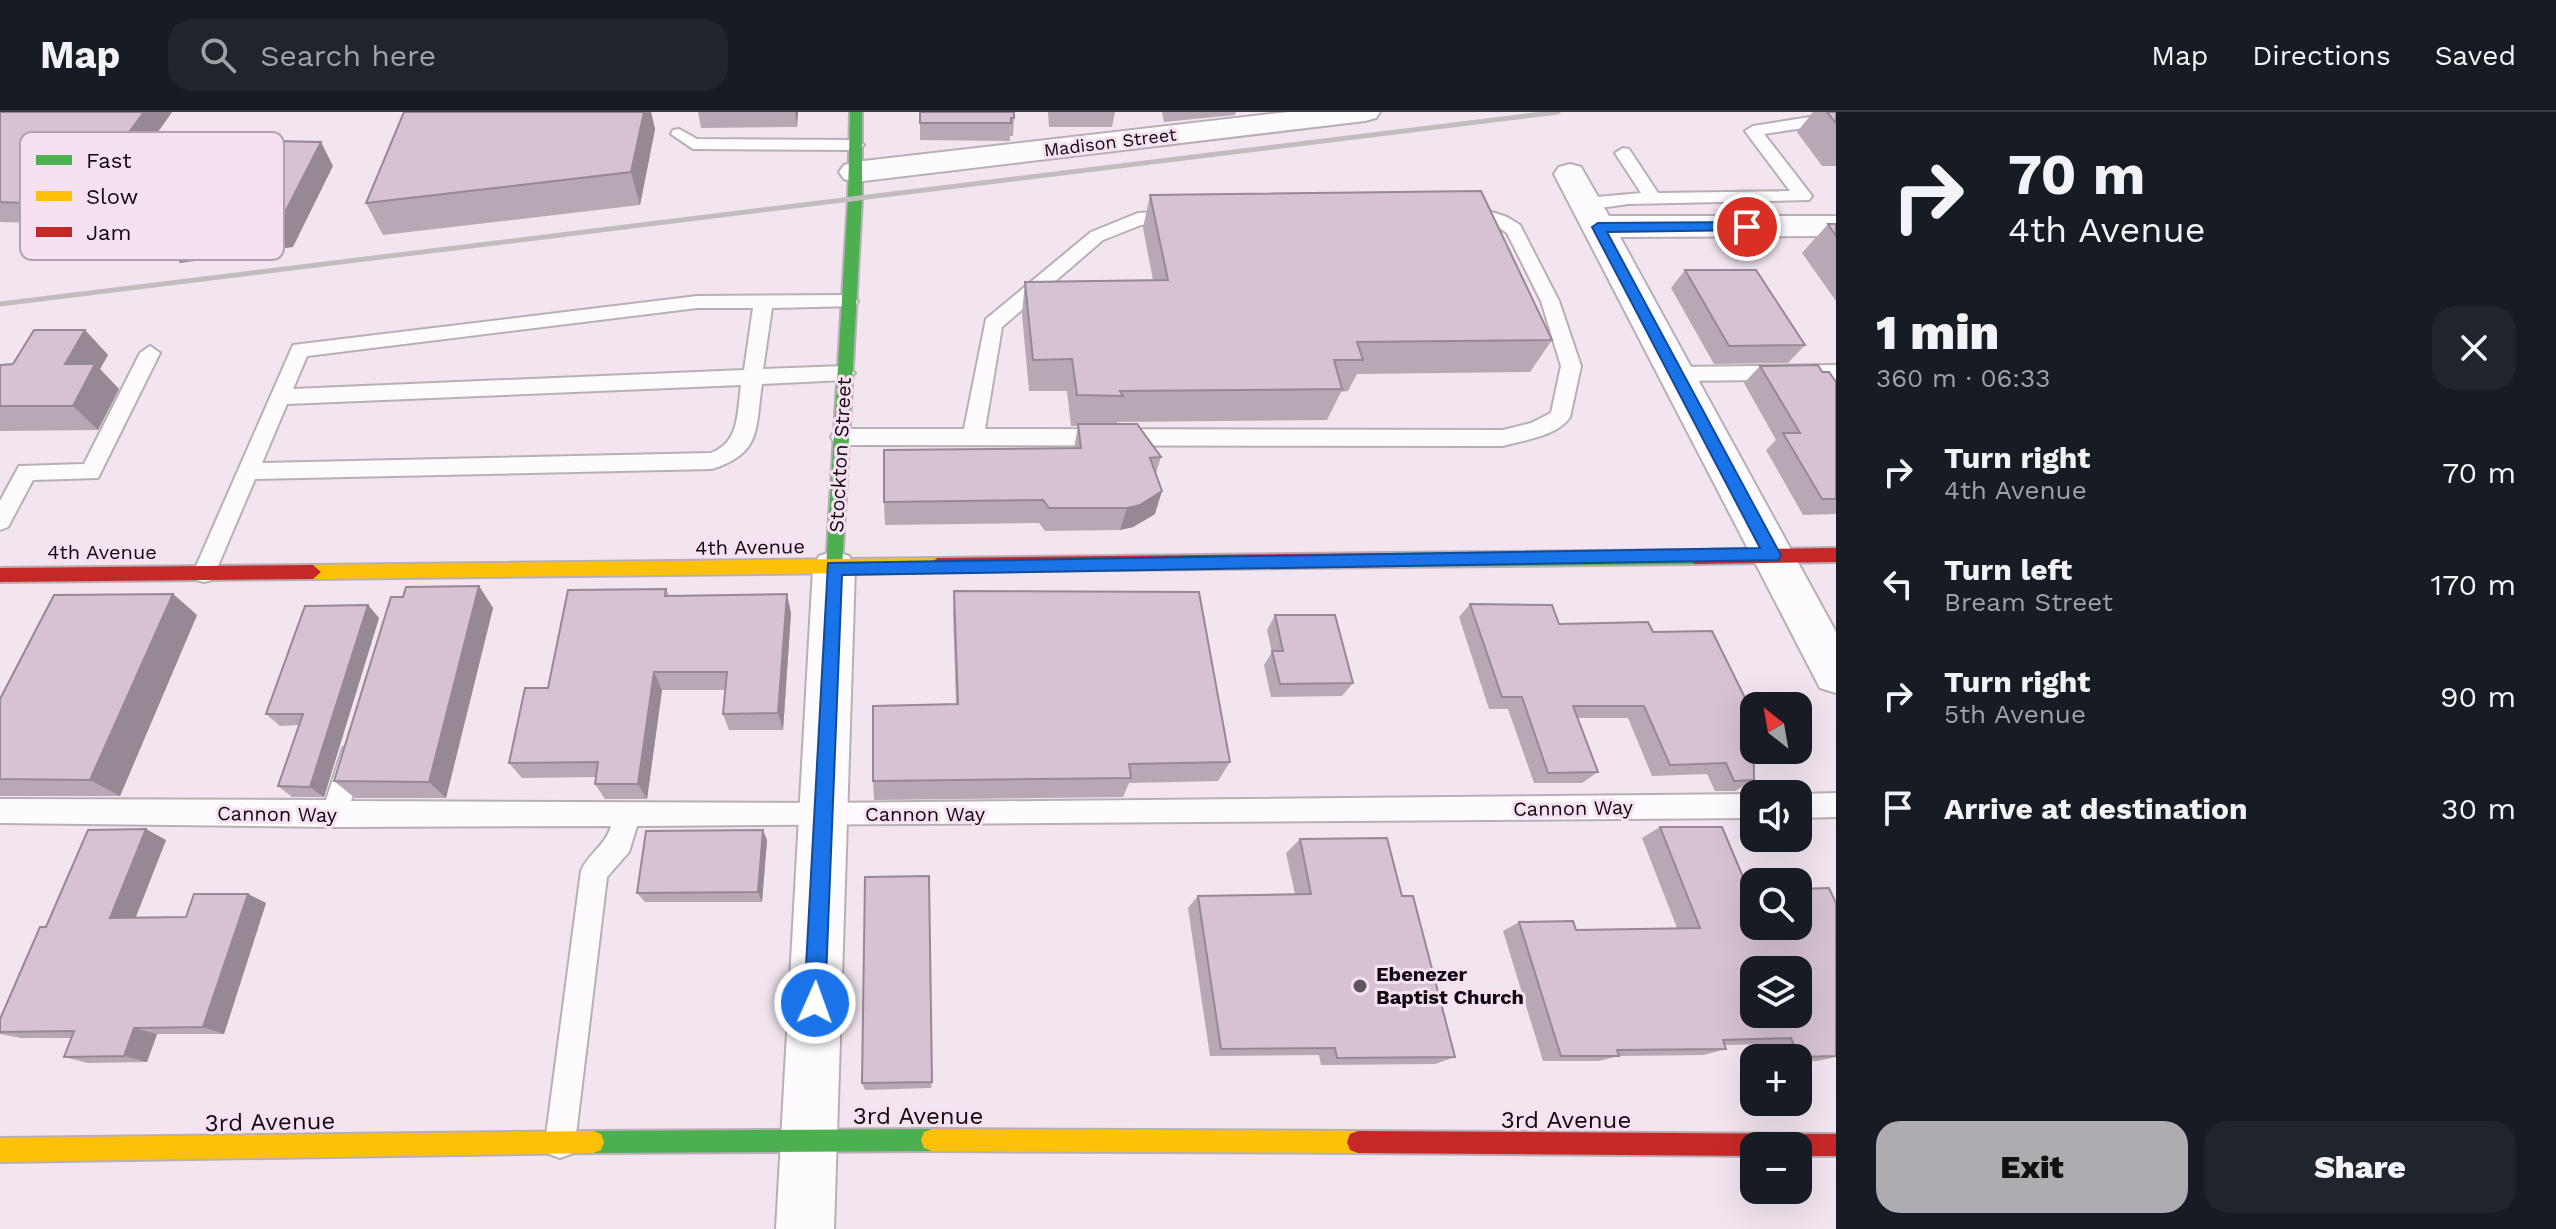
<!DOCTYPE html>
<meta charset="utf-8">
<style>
:root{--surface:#171b24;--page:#20242c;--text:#f1f3f6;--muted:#9ea1a6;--line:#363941;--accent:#afacb1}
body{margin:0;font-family:"Work Sans",sans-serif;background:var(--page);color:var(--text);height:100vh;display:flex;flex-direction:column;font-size:30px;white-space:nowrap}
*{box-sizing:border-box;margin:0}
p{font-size:26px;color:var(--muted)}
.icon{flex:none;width:44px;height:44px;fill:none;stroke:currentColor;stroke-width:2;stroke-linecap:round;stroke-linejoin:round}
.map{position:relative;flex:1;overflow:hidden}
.drawer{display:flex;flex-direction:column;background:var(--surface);width:720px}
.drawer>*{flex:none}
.top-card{background:#171b24;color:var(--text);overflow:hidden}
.needle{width:52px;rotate:329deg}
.fabs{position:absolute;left:1740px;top:580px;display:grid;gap:16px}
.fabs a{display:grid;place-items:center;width:72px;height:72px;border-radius:16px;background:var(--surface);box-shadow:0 8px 32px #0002;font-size:40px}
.pin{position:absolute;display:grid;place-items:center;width:68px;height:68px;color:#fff;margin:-34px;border:4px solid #fff;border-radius:50%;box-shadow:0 2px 8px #0007}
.me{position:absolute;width:88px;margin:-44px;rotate:2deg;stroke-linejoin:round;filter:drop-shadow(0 0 6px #0008)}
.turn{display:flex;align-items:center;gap:28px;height:168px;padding:0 40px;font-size:36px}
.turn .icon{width:104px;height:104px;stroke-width:2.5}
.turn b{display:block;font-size:56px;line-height:68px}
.round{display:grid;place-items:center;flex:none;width:84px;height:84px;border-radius:24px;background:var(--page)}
.overview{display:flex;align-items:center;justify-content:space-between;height:136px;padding:0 40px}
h1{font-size:48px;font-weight:800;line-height:60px}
.primary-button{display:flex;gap:16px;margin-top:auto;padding:16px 40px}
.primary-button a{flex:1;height:92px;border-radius:24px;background:var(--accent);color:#111;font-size:32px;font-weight:800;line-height:92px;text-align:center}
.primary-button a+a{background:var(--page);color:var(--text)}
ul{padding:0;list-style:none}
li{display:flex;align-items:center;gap:24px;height:112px;padding:0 40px}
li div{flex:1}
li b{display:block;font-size:30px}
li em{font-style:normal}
header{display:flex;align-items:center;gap:48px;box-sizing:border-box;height:112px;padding:0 40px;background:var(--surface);border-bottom:2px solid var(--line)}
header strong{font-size:38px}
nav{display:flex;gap:44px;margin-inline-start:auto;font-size:28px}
.search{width:560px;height:72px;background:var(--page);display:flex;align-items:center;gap:20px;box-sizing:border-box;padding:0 28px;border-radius:24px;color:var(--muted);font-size:30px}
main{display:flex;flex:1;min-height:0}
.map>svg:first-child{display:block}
</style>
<header>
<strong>Map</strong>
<div class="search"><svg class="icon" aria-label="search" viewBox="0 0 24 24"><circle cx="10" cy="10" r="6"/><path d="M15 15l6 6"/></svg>Search here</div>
<nav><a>Map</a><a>Directions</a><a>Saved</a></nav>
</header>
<main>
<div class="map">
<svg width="1836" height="1117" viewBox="0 0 1836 1117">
<rect width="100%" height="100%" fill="#f2e5ef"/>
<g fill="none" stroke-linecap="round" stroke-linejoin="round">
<g stroke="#b8afb6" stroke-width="4">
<path id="lane" d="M1810 5H1836V15H1810L1764 22 1809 80 1812 84 1809 88 1628 92 1586 98 1577 92 1586 86 1641 81 1615 41 1623 36 1629 37 1658 81 1790 79 1745 19 1753 14Z
M679 17 697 27 856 28 864 33 856 38 693 37 671 22 673 18Z
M1464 91 1507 105 1520 113 1559 189 1581 254 1570 305C1558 324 1524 328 1503 334L841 333 834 330 831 325 834 320 841 317H964L986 207 1091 120 1138 101 1176 99 1185 105 1182 109 1141 113 1103 128 1002 215 985 317 1503 318 1531 311 1551 301 1561 254 1541 189 1507 121 1495 113 1458 101 1455 97 1458 93Z
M849 183 858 189 856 194 772 196 763 257 845 254 855 261 845 268 762 272C755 318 762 341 712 357L255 367 212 468 204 470 196 468 193 461 293 233 697 184ZM697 196H753L744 258 293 277 307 244ZM741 273C737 301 740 330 711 341L262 351 287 292Z
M150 234 160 241 98 366 33 368 8 415 0 418V389L19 354 84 352 140 241Z
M1836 253V267L1677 269 1667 262 1677 255Z
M352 633 361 636 365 644 351 689 823 691 1754 682V706L637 714 629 740 607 765 575 1031 571 1042 560 1046 549 1042 545 1031 581 759C588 742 606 733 611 714L334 715 0 711V687L326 688 343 636Z
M1836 681V705L1798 706V682Z"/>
</g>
<g stroke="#b8afb6" stroke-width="4">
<path id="street" d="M1288 0H1380L1376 6 1365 9 855 70 844 67 839 60 844 53 855 50Z
M1570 52 1581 55 1609 104H1836V124L1620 125 1836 520V581L1820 576 1554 62 1559 55Z
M834 439 849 444 855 456 834 1117H776L813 456 819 444Z"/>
</g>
<g stroke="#b8afb6" stroke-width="4">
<path id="fast" d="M850 0H862V87L842 456 834 463 826 456 848 87Z
M1695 438 1703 445 1695 452 1388 455 1380 448 1388 441Z
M932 1017 940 1020 943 1028 940 1036 932 1039 593 1041 585 1038 582 1030 585 1022 593 1019Z"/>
</g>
<g stroke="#b8afb6" stroke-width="4">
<path id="slow" d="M937 446 945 453 937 460 313 467 305 460 313 453Z
M932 1017 1358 1019 1366 1022 1369 1030 1366 1038 1358 1041 932 1039 924 1036 921 1028 924 1020Z
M593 1019 601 1022 604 1030 601 1038 593 1041 0 1050V1026Z"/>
</g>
<g stroke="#b8afb6" stroke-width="4">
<path id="jam" d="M1836 436V450L1695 452 1687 445 1695 438Z
M1388 441 1396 448 1388 455 937 460 929 453 937 446Z
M313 453 321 460 313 467 0 470V456Z
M1358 1019 1836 1022V1044H1798V1034H1754V1044L1358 1041 1350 1038 1347 1030 1350 1022Z"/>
</g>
<use href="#lane" fill="#fdfbfd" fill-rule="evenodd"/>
<use href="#street" fill="#fdfbfd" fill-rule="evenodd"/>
<use href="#fast" fill="#4caf50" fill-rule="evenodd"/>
<use href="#slow" fill="#ffc107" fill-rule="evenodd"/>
<use href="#jam" fill="#c62828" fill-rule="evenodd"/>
<path stroke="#c1bdbf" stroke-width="5" d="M0 192 1558 0"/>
</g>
<path fill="#b8a7b5" d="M0 0H172L121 72 74 71 44 111 0 110Z
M404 0H651L655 17 640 93 383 123 366 91Z
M698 0H798L797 15 701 16Z
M920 0 1014 6 1013 24H1010V29L920 28Z
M1048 0H1115L1112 15H1049Z
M1162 0H1236L1235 3 1164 10Z
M1813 0H1836V54H1822L1797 20Z
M1150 83 1552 228 1530 260 1357 262 1348 279 1341 280 1327 308 1117 310 1116 312 1161 345 1156 361 1155 402 1133 415 1120 418 1045 419 1039 411 885 413 884 390 1074 336 1078 314H1071L1067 279H1029L1022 202 1025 170 1153 168 1143 116Z
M1828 112H1836V189L1802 141Z
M1685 158 1805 233 1788 251 1714 252 1671 176Z
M85 218 108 243 100 257 119 277 98 318 0 319V253L13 252Z
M1760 254 1822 260 1836 270V402L1803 403 1766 338 1776 328 1744 271Z
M479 474 493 496 446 686H355L334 669Z
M666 477 669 484 791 501 783 618H729L723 602 725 578H662L647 687H605L595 672 596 665 522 666 509 651 548 576Z
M954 479 1230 650 1218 669 1129 671 1123 685 874 688 873 669 956 592 953 502Z
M173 482 197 503 120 684H0V587Z
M1470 492 1559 512 1653 520 1754 668 1735 679H1715L1707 662 1652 664 1628 606H1577L1598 660 1582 671H1534L1508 597H1489L1459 505Z
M368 493 379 506 324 685H292L278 674 299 613 280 614 266 602Z
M1275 503 1353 571 1342 584 1271 585 1264 553 1272 540 1267 518Z
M1660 715 1748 777 1836 791V945L1817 949 1798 950V946H1773L1767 932 1725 933 1726 937 1704 943 1619 944 1599 949H1543L1503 819 1519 810 1576 818 1677 816 1642 726Z
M1300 727 1402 784 1455 945 1435 952 1321 953 1319 943 1210 944 1188 796 1198 784 1295 782 1286 741Z
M166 728 135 806 186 805 248 782 266 791 224 922H157L147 950 88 951 64 945 71 926H21L0 922V907L46 815Z
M767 728 762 790H645L637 781Z
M932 970 931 976 865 978 862 971Z"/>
<path fill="#968894" d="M144 0H172L121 72 106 51Z
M644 0H651L655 17 640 93 631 60Z
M795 0H798L797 15Z
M321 30 333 54 293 135 180 151 163 128Z
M58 50 74 71 44 111 26 91Z
M85 218 108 243 100 257 119 277 98 318 73 294 65 252Z
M1162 379 1155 402 1133 415 1120 418 1127 396Z
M479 474 493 496 446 686 429 670Z
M173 482 197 503 120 684 90 668Z
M787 482 791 501 783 618 778 601Z
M368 493 379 506 324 685 310 675Z
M654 560 662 578 647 687 638 672Z
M146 717 166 728 132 815 110 806Z
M763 718 767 728 762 790 758 780Z
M248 782 266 791 224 922 203 915Z
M134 916 157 922 147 950 124 944Z"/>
<path fill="#d6c2d3" stroke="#968894" stroke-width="2" fill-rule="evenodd" d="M0 0H144L106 51 58 50 26 91 0 90Z
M404 0H644L631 60 366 91Z
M920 0H1014V6H1011V11H920Z
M1827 0H1836V11Z
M184 27 321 30 279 112 163 128Z
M1481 79 1552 228 1357 230 1363 248H1334L1342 277 1120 279 1123 284 1077 283 1072 247 1033 248 1025 170 1168 168 1150 83Z
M1828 112H1836V124Z
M1685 158H1756L1805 233 1729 234Z
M34 218H85L65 252H95L73 294H0V253L13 252Z
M1818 253 1822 260H1829L1836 270V387H1822L1783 321H1800L1760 254Z
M1078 312H1137L1161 345 1150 346 1162 379 1140 393 1127 396H1049L1043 388 884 390V338L1081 336Z
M479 474 429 670 334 669 391 485H403L406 475Z
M666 477 665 484 787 482 778 601 723 602 727 560H654L638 672H595L598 650 509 651 525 576H548L568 478Z
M954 479 1199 480 1230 650 1129 652 1131 666 873 669V594L958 592Z
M173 482 90 668 0 667V587L54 483Z
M1470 492 1552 493 1559 512 1648 510 1653 520 1712 519 1748 592 1753 594 1754 668 1734 669 1726 651 1670 653 1644 594H1573L1598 660 1548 661 1522 585H1502Z
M368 493 310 675 278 674 303 602H266L305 494Z
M1275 503H1335L1353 571 1280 572 1272 539H1283Z
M1660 715H1722L1748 777H1754V814H1798V777L1829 776 1836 791V944L1799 945 1791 926 1723 928 1726 937 1617 938 1619 944H1561L1519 810 1573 809 1576 818 1700 816ZM1754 858H1798V902H1754Z
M146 717 110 806 186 805 194 782H248L203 915 134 916 124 944 64 945 74 919 0 920V907L40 815H46L88 718Z
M763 718 758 780 637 781 646 719Z
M1387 726 1402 784H1413L1455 945 1337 946 1335 936 1221 937 1198 784 1311 782 1300 727Z
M929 764 932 970 862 971 865 765Z"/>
<path fill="#1a73e8" stroke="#114b97" stroke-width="2" d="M1747 110 1752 112V118L1607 120 1778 438 1781 443 1778 448 842 463 825 891 822 899 815 902 807 899 804 891 828 451 1760 436 1592 115 1598 111Z"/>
<circle fill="#5f565d" stroke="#f7e0f2" stroke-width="3" cx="1360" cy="874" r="8"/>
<g text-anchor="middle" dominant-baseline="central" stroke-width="6" stroke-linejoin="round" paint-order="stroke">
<g font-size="18" fill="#10090f" stroke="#f7e0f2">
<text transform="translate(1110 30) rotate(-7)">Madison Street</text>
</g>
<g font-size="20" fill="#10090f" stroke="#f7e0f2">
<text transform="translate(840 343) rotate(-87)">Stockton Street</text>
<text transform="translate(750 435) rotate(-1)">4th Avenue</text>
<text x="102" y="440">4th Avenue</text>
<text transform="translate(1573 696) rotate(-1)">Cannon Way</text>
<text transform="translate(277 702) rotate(1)">Cannon Way</text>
<text x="925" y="702">Cannon Way</text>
</g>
<g font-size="20" font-weight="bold" fill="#10090f" stroke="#f7e0f2" text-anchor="start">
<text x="1376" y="862">Ebenezer<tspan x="1376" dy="23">Baptist Church</tspan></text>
</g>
<g font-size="24" fill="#10090f" stroke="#f7e0f2">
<text x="918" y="1004">3rd Avenue</text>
<text x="1566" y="1008">3rd Avenue</text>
<text transform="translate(270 1010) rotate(-1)">3rd Avenue</text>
</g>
</g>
<rect x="20" y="20" width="264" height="128" rx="12" fill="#f7e0f2" stroke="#b2a0ae" stroke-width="2"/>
<rect x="36" y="43" width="36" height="10" fill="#4caf50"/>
<rect x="36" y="79" width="36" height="10" fill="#ffc107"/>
<rect x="36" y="115" width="36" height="10" fill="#c62828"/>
<g font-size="22" fill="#10090f">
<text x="86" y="56">Fast</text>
<text x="86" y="92">Slow</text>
<text x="86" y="128">Jam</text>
</g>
</svg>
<div class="fabs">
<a><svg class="needle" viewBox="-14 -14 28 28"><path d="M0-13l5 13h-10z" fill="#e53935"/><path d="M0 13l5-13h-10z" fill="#9ea1a6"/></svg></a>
<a><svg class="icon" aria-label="sound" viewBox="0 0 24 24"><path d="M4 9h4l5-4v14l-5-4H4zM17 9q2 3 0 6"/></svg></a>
<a><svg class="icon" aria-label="search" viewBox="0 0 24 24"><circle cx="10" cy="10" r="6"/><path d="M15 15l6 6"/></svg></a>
<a><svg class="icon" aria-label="layers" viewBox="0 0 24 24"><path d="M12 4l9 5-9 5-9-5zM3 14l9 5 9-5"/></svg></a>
<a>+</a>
<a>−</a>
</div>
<div class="pin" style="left:1747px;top:115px;background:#d93025"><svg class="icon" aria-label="arrive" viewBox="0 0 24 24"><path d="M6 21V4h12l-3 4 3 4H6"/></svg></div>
<svg class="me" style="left:815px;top:891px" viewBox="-20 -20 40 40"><circle r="17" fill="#1a73e8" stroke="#fff" stroke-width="3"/><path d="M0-11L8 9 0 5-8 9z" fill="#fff"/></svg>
</div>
<section class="drawer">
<div class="top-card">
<div class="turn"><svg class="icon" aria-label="right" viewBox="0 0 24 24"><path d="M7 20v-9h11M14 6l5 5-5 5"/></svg><div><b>70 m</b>4th Avenue</div></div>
</div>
<div class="overview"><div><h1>1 min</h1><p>360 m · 06:33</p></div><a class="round"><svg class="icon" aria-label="close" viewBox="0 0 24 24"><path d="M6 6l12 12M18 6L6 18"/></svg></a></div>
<ul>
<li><svg class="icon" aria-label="right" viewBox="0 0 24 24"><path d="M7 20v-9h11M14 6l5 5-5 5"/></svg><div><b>Turn right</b><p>4th Avenue</p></div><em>70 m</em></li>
<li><svg class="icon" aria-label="left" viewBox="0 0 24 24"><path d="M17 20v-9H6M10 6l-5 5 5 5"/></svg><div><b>Turn left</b><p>Bream Street</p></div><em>170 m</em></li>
<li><svg class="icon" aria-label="right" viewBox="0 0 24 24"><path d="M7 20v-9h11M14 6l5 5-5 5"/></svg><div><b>Turn right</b><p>5th Avenue</p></div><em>90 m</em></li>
<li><svg class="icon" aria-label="arrive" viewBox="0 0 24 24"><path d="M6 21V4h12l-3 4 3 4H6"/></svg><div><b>Arrive at destination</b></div><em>30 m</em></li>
</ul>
<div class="primary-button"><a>Exit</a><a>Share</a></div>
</section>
</main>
